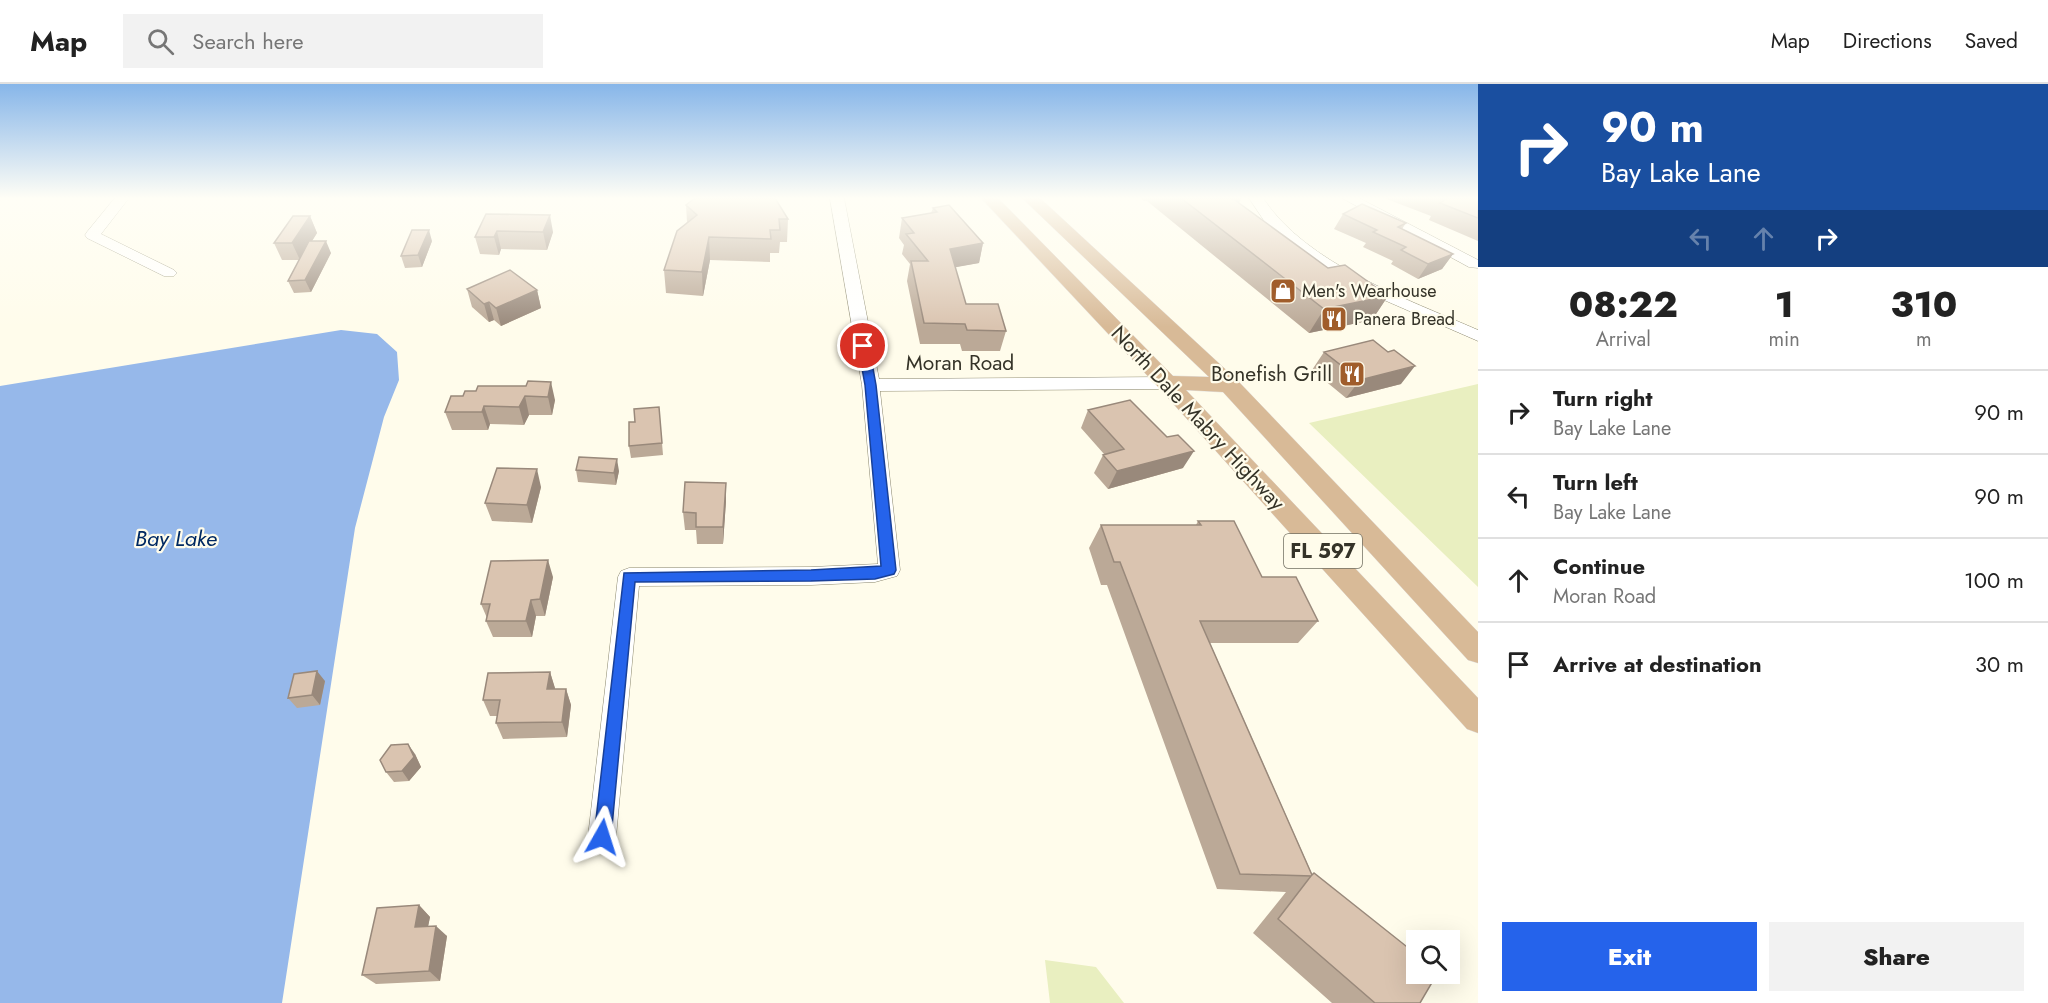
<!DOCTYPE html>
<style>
:root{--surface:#fff;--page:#f2f2f2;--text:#222;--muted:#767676;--line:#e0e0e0;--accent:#2563eb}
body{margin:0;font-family:Jost,sans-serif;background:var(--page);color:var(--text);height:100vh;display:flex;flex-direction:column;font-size:22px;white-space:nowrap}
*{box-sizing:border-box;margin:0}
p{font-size:20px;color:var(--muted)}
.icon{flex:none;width:33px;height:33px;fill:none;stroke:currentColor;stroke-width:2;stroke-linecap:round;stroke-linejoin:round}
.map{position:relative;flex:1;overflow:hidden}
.details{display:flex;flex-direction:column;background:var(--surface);width:570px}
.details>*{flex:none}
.top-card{background:#1a4fa0;color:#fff;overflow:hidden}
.tools{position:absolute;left:1406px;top:846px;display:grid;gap:12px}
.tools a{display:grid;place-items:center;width:54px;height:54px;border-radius:0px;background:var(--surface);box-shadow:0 6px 24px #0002;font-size:30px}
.pin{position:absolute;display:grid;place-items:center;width:51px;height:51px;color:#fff;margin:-26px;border:3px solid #fff;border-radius:50%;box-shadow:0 2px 6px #0007}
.me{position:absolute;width:66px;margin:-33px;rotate:6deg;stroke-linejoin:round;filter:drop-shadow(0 0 4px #0008)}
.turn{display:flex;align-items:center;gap:21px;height:126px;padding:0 24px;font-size:27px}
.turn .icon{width:78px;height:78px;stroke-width:2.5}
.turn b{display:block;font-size:42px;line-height:51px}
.lanes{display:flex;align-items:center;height:57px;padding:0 24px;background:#0003;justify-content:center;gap:30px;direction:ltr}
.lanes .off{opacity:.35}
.eta{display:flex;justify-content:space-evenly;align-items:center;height:102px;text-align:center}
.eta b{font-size:36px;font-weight:800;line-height:42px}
.button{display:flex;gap:12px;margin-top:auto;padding:12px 24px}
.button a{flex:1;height:69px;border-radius:0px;background:var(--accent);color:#fff;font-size:24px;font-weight:800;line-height:69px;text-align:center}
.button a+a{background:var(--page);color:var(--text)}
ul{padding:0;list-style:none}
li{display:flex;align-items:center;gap:18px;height:84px;padding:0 24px;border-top:2px solid var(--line)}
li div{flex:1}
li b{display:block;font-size:22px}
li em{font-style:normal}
header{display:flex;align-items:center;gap:36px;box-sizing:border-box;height:84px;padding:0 30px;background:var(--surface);border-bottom:2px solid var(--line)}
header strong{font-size:28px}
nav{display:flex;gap:33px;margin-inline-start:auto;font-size:21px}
.search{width:420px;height:54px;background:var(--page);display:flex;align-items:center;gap:15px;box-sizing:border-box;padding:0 21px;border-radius:0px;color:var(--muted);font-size:22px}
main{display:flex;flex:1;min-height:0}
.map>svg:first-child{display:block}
</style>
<header>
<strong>Map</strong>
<div class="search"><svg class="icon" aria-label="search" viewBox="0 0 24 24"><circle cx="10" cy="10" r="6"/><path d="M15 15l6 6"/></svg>Search here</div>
<nav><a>Map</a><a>Directions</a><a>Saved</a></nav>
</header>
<main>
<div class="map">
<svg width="1478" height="919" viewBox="0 0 1478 919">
<rect width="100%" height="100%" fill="#fffceb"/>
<path fill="#e9efc0" d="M1478 300V503L1309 339Z
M1045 876 1096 883 1124 919H1050Z"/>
<path fill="#96b8ea" d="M341 246 377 250 397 268 399 296 384 333 355 444 282 919H0V302Z"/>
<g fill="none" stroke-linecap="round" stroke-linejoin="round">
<g stroke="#8b876d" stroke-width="1">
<path id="minor" d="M115 114H129L101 150 174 186 177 189 174 192H164L87 154 85 151 87 148Z
M830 114H844L879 295 1167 293 1173 295 1176 299 1173 303 1167 305 880 307 900 486 897 492 875 498 811 501 639 502 616 753 612 763 602 767 592 763 588 753 618 493 621 487 629 484 811 483 878 480 862 301Z
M1249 114H1263C1306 180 1407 215 1478 246V257L1384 216 1316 179 1287 159 1265 138Z
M1342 114H1359L1478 176V184L1469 183Z"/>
</g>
<g stroke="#e3e2e1" stroke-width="1">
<path id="major" d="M981 114H998L1173 292 1209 293 1022 114H1040L1237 296 1478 548V579L1468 576 1223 308 1186 306 1478 614V649L1467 645 1159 304Z"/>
</g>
<use href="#minor" fill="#fff" fill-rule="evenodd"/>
<use href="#major" fill="#d8ba97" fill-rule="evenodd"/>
</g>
<path fill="#bba997" d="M1140 114H1241L1239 119 1328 184 1388 212 1372 236 1309 249 1147 117H1144Z
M1384 114H1478V157L1429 136 1431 132Z
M686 121 788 135 787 158H780L779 169H770V178L710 176 703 212 666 209 664 186 687 138Z
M933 124 983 159 979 179 955 183 966 220 1006 247 1000 267H962L960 260H920L907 197 910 180 902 170 904 161 899 154 902 134 931 129Z
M486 130 553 148 547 166 501 165 499 171 480 170 475 153Z
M1343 130 1406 139 1402 145 1453 170 1442 185 1418 195 1391 180 1393 177 1363 163 1366 159 1334 145Z
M310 132 317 149 312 157 331 169 311 208 294 209 288 197 299 176H282L274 159Z
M432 157 422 183 405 184 401 172Z
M467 205 537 206 541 224 501 242 494 236 489 238 472 223Z
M1324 268H1388L1401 300 1346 314 1312 286Z
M526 302 555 316 552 331H529L524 341 490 340 488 346H452L445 328 463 312 476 307Z
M659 323 663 371 631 374 629 362 635 338Z
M1088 326 1183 384 1108 405 1094 389 1103 371 1104 370 1081 344Z
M576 386 619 387 616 401 578 398Z
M541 403 532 439 492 437 485 419Z
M726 417 723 460H697L696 446H685L683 428Z
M1198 437 1262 493 1318 537 1298 559H1210L1312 790 1314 789 1420 919H1332L1253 849 1286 808 1217 805 1107 501H1101L1089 464 1101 441H1196Z
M553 493 545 532H536L532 553H493L486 537 487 534 481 520Z
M550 588 555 605H566L571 621 567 653 503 655 496 639 497 632H490L483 616Z
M325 597 320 621 297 624 288 614Z
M415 670 421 683 409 697 394 698 386 688Z
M419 821 430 833 428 842 447 852 440 897 376 900 362 891Z"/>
<path fill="#99897b" d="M1225 114H1241L1234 129Z
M550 131 553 148 547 166 543 148Z
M310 132 317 149 300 176 292 159Z
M429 146 432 157 422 183 418 171Z
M497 147 501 165 499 171 494 153Z
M709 153 710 176 703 212 702 188Z
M326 157 331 169 311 208 305 196Z
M983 159 979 179 946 185 950 165Z
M1453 170 1442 185 1418 195 1428 180Z
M537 206 541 224 501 242 496 224Z
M1388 212 1372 236 1309 249 1324 225Z
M489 218 494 236 489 238 484 220Z
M1415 282 1401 300 1346 314 1360 296Z
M551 298 555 316 552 331 548 313Z
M525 312 529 331 524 341 519 323Z
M484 322 490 340 488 346 482 328Z
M1194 367 1183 384 1108 405 1117 387Z
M617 375 619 387 616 401 614 389Z
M537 385 541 403 532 439 527 421Z
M726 399V417L723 460V443Z
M548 476 553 493 545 532 540 515Z
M531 516 536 532 532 553 526 537Z
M317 587 325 597 320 621 312 611Z
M550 588 555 604 552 621 547 605Z
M566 605 571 621 567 653 562 638Z
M408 660 415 670 421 683 409 697 402 687Z
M419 821 430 833 426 853 415 843Z
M436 842 447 852 440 897 429 887Z"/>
<path fill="#dac4b0" stroke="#99897b" stroke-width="1.5" d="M695 114H775L788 135H779L780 146H770L771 155 709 153 702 188 664 186 677 147 697 131 686 121Z
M1181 114H1232L1328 184 1345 181 1388 212 1324 225Z
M1439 114H1478V134L1440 119 1445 116Z
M1362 120 1406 139 1398 143 1453 170 1428 180 1401 166 1406 163 1373 148 1377 146 1343 130Z
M949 121 983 159 950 165 966 220H998L1006 247 967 246 965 240 924 239 911 177H928L906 150 914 149 902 134 937 128 933 124Z
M486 130 550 131 543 148 497 147 494 153H475Z
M293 132H310L292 159H274Z
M412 146H429L418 171 401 172Z
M309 157H326L305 196 288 197Z
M510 186 537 206 496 224 489 218 484 220 467 205Z
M1373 256 1388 268 1394 266 1415 282 1360 296 1324 268Z
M528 297 551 298 548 313 525 312 519 323 484 322 482 328H445L451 312H463L465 307H476L478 302H526Z
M1130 316 1167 353 1178 351 1194 367 1117 387 1103 371 1124 365 1088 326Z
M659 323 662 359 629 362V338H635L634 325Z
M579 373 617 375 614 389 576 386Z
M497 384 537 385 527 421 485 419Z
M685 398 726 399 723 443H696V429L683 428Z
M1198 437H1234L1262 493H1296L1318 537H1200L1312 791 1314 789 1416 870V890H1437L1420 919H1375L1278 835 1311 792 1240 790 1120 478H1114L1101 441H1201Z
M548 476 540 515 531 516 526 537H486L490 520H481L491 477Z
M317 587 312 611 288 614 294 590Z
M550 588 547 605H566L562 638 496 639 500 616H483L488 589Z
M408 660 414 673 402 687 386 688 380 676 391 661Z
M419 821 415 843 436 842 429 887 362 891 377 824Z"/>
<linearGradient id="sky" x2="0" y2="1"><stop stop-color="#87b6e9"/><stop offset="0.47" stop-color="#fffef6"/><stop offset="1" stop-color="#fffef6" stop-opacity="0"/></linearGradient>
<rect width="1478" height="243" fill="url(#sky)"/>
<path fill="#2563eb" stroke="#184099" stroke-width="1.5" d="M863 259 869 262 876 301 896 486 894 490 875 495 811 497 635 498 611 753 609 759 602 762 596 759 594 753 624 489 811 486 881 482 865 301 858 262Z"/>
<defs>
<g id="shop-square" transform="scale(1.35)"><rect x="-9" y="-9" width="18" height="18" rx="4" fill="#a05d2b" stroke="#fffceb"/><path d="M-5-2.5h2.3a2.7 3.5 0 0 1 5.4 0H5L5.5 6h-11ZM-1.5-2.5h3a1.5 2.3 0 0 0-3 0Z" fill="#fff"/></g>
<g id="restaurant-square" transform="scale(1.35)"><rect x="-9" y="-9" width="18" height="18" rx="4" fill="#a05d2b" stroke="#fffceb"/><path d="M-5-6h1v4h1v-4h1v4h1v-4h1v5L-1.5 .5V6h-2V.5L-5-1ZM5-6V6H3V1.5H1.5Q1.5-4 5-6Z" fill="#fff"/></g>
</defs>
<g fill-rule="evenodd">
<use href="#shop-square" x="1283" y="207"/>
<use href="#restaurant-square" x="1334" y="235"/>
<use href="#restaurant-square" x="1352" y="290"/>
</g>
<g text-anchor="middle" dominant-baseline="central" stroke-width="4.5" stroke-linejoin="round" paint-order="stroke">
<g font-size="18" fill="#353328" stroke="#fffceb" text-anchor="start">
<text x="1302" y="207">Men's Wearhouse</text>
<text x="1354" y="235">Panera Bread</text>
</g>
<rect fill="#fffceb" stroke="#726f62" stroke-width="1.5" x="1284" y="450" width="78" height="34" rx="4.5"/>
<g font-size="20" font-weight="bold" fill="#353328">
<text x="1323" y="467">FL 597</text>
</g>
<g font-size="21" fill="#353328" stroke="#fffceb">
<text x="960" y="279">Moran Road</text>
<text transform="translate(1198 334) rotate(47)">North Dale Mabry Highway</text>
</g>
<g font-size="21" fill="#353328" stroke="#fffceb" text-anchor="end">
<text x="1332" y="290">Bonefish Grill</text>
</g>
<g font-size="22" font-style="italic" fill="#002962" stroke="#fffceb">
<text x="176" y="454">Bay Lake</text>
</g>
</g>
</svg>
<div class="tools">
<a><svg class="icon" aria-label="search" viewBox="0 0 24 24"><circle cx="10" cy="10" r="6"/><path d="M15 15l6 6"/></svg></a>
</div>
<div class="pin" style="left:863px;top:262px;background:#d93025"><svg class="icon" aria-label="arrive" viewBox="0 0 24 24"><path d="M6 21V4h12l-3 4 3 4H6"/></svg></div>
<svg class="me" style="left:602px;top:753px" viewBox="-20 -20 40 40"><path d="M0-17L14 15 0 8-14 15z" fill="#2563eb" stroke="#fff" stroke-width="4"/></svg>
</div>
<section class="details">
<div class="top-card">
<div class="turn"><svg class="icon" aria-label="right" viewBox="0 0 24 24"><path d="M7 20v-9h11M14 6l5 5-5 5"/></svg><div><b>90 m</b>Bay Lake Lane</div></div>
<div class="lanes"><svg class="icon off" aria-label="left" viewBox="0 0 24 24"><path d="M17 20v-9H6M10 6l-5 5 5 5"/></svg><svg class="icon off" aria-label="ahead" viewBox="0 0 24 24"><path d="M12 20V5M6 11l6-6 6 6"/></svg><svg class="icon" aria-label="right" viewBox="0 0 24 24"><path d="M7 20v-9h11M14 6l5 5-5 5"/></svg></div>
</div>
<div class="eta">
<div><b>08:22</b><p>Arrival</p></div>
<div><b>1</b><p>min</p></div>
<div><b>310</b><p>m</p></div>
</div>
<ul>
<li><svg class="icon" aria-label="right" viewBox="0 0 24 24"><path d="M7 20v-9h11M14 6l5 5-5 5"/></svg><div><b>Turn right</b><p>Bay Lake Lane</p></div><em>90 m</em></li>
<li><svg class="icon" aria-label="left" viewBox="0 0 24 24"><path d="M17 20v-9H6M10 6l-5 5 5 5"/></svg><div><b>Turn left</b><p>Bay Lake Lane</p></div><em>90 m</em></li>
<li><svg class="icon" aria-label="ahead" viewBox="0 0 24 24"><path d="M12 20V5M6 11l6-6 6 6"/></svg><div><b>Continue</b><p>Moran Road</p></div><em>100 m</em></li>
<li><svg class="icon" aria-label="arrive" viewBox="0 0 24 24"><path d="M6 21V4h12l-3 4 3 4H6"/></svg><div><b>Arrive at destination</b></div><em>30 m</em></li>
</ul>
<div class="button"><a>Exit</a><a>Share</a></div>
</section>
</main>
